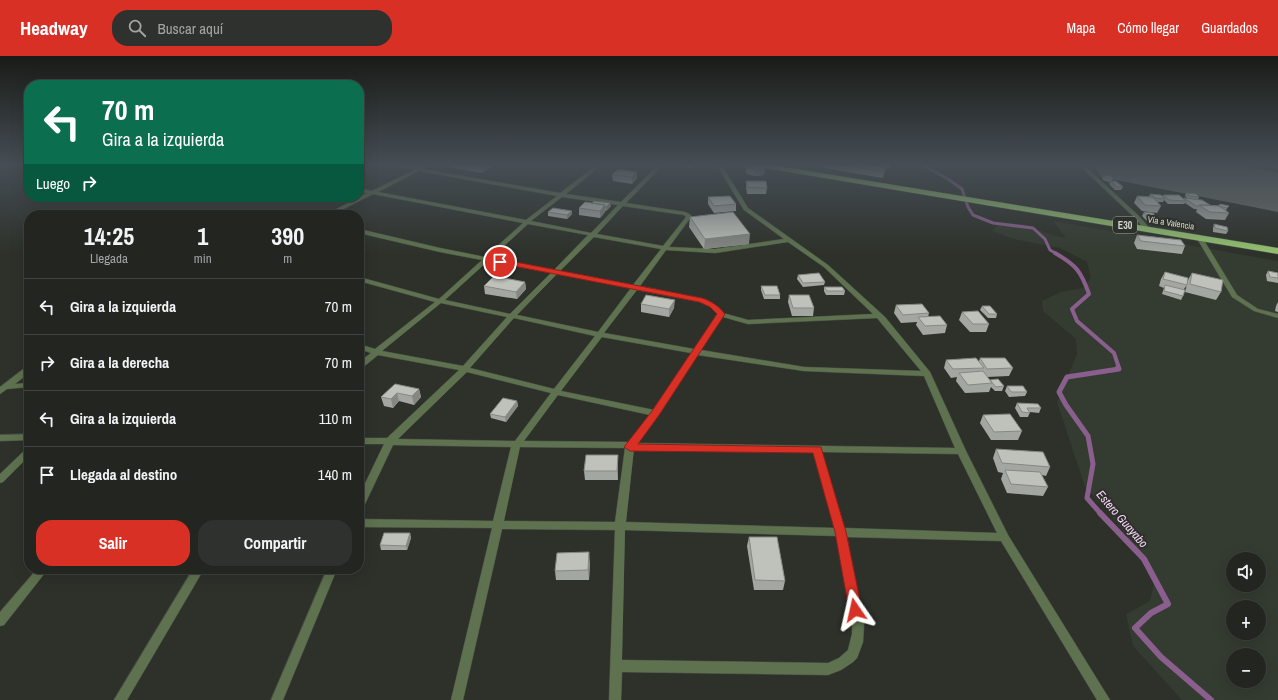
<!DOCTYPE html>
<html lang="es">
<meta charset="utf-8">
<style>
:root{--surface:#222520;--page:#2e312d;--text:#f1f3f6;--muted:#a2a5a5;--line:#3f423e;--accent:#d93025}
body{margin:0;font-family:"Archivo Narrow",sans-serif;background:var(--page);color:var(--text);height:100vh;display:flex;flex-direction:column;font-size:15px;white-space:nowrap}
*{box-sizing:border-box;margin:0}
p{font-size:13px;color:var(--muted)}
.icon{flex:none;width:22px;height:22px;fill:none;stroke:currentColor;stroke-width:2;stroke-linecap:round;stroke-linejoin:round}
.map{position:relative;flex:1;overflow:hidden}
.sheet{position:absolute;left:24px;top:154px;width:340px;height:364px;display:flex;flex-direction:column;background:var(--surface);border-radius:16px;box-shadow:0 4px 16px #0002,0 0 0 1px var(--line)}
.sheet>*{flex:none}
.top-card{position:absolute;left:24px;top:24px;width:340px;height:122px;border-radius:16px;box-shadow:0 4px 16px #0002,0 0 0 1px var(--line);background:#0b6e4f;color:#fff;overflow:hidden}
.buttons{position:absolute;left:1226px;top:496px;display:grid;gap:8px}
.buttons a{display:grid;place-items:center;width:40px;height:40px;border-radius:50%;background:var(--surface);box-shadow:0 4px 16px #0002,0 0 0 1px var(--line);font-size:20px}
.pin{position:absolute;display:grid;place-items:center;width:34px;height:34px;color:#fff;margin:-17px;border:2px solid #fff;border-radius:50%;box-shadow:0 1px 4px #0007}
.me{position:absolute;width:44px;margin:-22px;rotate:349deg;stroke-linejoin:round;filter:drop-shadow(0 0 3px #0008)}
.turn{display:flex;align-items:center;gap:14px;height:84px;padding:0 12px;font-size:18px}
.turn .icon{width:52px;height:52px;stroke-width:2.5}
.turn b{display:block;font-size:28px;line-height:34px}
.then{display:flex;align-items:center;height:38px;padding:0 12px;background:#0003;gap:8px;font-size:15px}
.eta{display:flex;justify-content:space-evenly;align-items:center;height:68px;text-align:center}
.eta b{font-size:24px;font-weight:700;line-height:28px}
.cta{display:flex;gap:8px;margin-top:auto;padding:8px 12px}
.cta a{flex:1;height:46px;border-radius:16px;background:var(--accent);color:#fff;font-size:16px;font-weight:700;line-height:46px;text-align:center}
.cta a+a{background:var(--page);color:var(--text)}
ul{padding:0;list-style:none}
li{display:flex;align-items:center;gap:12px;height:56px;padding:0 12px;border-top:1px solid var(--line)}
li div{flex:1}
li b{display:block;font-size:15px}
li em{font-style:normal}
header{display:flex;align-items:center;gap:24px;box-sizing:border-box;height:56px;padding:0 20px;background:var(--accent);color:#fff}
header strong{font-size:19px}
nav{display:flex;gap:22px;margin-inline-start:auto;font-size:14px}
.search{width:280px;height:36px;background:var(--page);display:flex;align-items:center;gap:10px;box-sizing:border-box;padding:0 14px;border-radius:16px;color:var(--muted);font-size:15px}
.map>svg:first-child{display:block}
</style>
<header>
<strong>Headway</strong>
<div class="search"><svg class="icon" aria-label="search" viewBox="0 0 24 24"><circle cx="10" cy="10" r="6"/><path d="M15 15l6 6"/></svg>Buscar aquí</div>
<nav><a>Mapa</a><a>Cómo llegar</a><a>Guardados</a></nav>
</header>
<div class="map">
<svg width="1278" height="644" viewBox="0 0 1278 644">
<rect width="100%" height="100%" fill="#2d312a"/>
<path fill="#343b30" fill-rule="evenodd" d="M1098 108H1141L1278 132V140Z
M1053 165 1278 205V644H1182L1133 590 1126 558 1150 545 1156 518 1109 457 1085 431 1057 346 1077 298 1076 283 1043 255 1042 245 1061 236 1083 232 1091 222 1087 206 1060 192 1014 183 992 175 999 167 1022 168 1052 179 1066 182ZM1233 503H1259V529H1233ZM1233 551H1259V577H1233ZM1233 599H1259V625H1233Z"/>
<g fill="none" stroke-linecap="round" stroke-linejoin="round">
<path stroke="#8a5f8e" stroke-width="3" d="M921 108 948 123 962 133 968 151 973 159 993 167 1033 172 1045 183 1050 194 1057 198"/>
<path stroke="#8a5f8e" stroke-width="4" d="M1055 197C1076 209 1081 215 1089 238L1072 253 1077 265 1114 297 1119 312"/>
<path stroke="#8a5f8e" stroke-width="5" d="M1101 458 1087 442 1093 408 1088 380 1066 349 1059 336 1067 321 1119 313 1118 311"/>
<path stroke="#8a5f8e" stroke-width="6" d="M1100 457 1144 503 1168 548 1151 557 1135 572 1161 601 1211 644"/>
<path fill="#696c66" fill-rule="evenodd" d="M1092 108H1229L1278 116V156L1101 121Z"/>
<g stroke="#4b4f48" stroke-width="1">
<path id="minor" d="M387 108C397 108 406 111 416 111 420 112 425 108 431 108L423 113 560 137 598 108H603L566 138 621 146 659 108H664L626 147 685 156 691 159V161L669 191 715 193 784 183 744 154 716 108H721L748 152 828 209 885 261 930 316 966 395 1008 479 1110 644H1097L1001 485 847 481 864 569 863 586 857 602 853 606 841 614 828 619 622 616 621 644H609L615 474 502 473 463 644H451L492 472 359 471V463L493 465 511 391 393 389 364 450 363 453 359 454V440L384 388H359V382H387L459 314 378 299 362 312H359V306L371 297 359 293V288L375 293 435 246 359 225V221L439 243 482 204 440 196 359 177V173L440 192 485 201 523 167 373 138 332 159H325L367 137 359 136V132L372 135 414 114ZM419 115 557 140 526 164 378 136ZM562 141 618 149 591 177 531 165ZM623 150 684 159 686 161 663 190 597 178ZM528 168 588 179 554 214 491 202ZM594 181 661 193 633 229 560 215ZM788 186 824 211 873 258 748 264 723 257 715 249 704 243 640 230 666 194 715 197ZM488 205 551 217 510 258 445 244ZM557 218 631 232 598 276 517 259ZM637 234 700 246 711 251 717 258 694 293 604 277ZM441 247 507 261 463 310 382 295ZM723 261 748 268 877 262 921 315 804 311 701 294ZM514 262 595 280 554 333 470 312ZM602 281 691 297 654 354 561 335ZM698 299 804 315 924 320 955 392 638 387 659 359ZM467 316 551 337 515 385 398 383ZM558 339 650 359 629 386 524 385ZM520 391 625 392 615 466 504 465ZM634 393 813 396 835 472 626 466ZM822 396 958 398 997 477 845 472ZM625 474 837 480 852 569V578L848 594 839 602 828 607 622 604Z
M1078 108H1083L1140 161 1150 173 1149 174H1145L1136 163Z
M1254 108H1265L1278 111V113Z
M279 154 293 158 294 159H284L277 157 276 156Z
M1199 179 1202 181 1237 239 1258 253 1278 258V262L1254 255 1232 241 1196 181Z
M26 311H29V317L15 328 29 327V331L7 333 0 338V331Z
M29 378V384L0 385V379Z
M29 392V400L3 426 0 427V418L26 393Z
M37 513H48L4 569 0 570V556Z
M193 513H204L127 644H114Z
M327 513H337L283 644H271Z"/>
</g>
<g stroke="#4b4f48" stroke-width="1">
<path id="trunk" d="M750 108H766L1278 192V198L753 110Z"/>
</g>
<use href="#minor" fill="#5e724f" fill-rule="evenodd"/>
<use href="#trunk" fill="#94c170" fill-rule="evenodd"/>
</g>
<path fill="#a3a7a1" d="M443 108H496L481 117 443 110Z
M675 108H696L692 112 675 109Z
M746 108 765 109V116L763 119 755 120 747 118 745 115Z
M825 108H864L870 109V108H892L889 113 886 112 884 118 883 122 824 112Z
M637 116V122L632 128 613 125 612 119Z
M1104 120 1113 122 1112 125 1123 131 1121 134H1115L1109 128 1110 126 1105 125 1102 123Z
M746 125 767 132 766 138H747L746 131Z
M1186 137 1199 141 1198 144 1210 149 1229 150 1226 154 1229 157 1225 164 1206 163 1196 156 1197 153H1194L1185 147 1184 148H1168L1164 144 1163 146H1157L1161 150 1157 157 1142 155 1134 147 1137 140 1149 141 1150 138 1162 140 1163 139 1184 143V142H1187L1185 140Z
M708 141 736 148V155L714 157 708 148Z
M611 150 606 155H605V156L600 162 579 159V152Z
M572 155V158L567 163 548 160V156Z
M1144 156 1159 163 1157 167 1148 166 1142 160Z
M690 161 749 188 704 193 689 171Z
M1214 168 1228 175 1226 178 1213 176V172Z
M1137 179 1185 190 1182 198 1137 193 1134 187Z
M1268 215 1278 217V227L1267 225 1266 219Z
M1165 216 1187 229 1184 233 1183 240 1181 244 1162 238 1164 232 1159 230 1161 223Z
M1192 217 1221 236 1216 244 1185 236 1188 224Z
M798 219 825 226 824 229 803 231 797 223Z
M525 226 526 233 517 243 485 238 484 230Z
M761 230 780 239V243H764L761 234Z
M824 231 845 235 844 239H826L824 235Z
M789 239 814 252 813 260H792L788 246Z
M1278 246V256L1275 255 1276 250Z
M641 248 674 252 669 261 641 256Z
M896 249 929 257 928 261 947 269 945 277 923 279 916 269 917 266 901 267 894 257Z
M982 250 997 258 996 262H988L980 254Z
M962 256 989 268 986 276H970L959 264Z
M980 302 1013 312 1009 320 987 321 990 325V324L1004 330 1002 335H995L991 331 989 336 965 337 956 325 957 321 951 322 944 312 946 304 979 305Z
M395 328 419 333 421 341 414 349 399 345 393 352 384 350 381 341Z
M1007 330 1027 336 1025 340 1009 341 1005 335Z
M517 345 518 350 506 366 491 362 490 358Z
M1017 347 1041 352 1039 357 1030 356 1028 361H1020L1015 352Z
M983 359 1022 375 1018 384H991L980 367Z
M996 393 1050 411 1046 420 1042 419 1048 431 1043 440 1007 437 1001 423 1003 417 998 416 993 402Z
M618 408V424H585L584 415Z
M410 477 411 482 407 494H381L380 489Z
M749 481 785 525 783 534H754L747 490Z
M590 506 589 524H556L555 515Z
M240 513H265L262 519 242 518 240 514Z"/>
<path fill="#858883" d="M480 108H496L481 117Z
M693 108H696L692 112V109Z
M765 109V116L763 119 755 120V113Z
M886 112 884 118 883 122 884 115Z
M637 116V122L632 128V121Z
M610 147 611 150 606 155V151Z
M605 149V156L600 162V155Z
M572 155V158L567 163V159Z
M750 178 749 188 704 193 705 183Z
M525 226 526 233 517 243 516 236Z
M675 244 674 252 669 261V253Z
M419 333 421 341 414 349 412 340Z
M397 337 399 345 393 352 391 343Z
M517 345 518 350 506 366 505 361Z
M618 399V424L617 415Z
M410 477 411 482 407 494 406 490Z
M589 496 590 506 589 524 588 514Z
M260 513H265L262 519 260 514Z"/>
<path fill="#bec2bb" stroke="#858883" d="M746 108H763L765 109 763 112 755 113 748 111Z
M838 108H864L886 112 884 115Z
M881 108H891L890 110Z
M618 113 637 116 632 121 612 119Z
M1104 120H1110L1113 122H1107Z
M746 125H766L767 132 747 131Z
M1110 125H1116L1123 131H1117Z
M1186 137 1196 138 1199 141 1190 140Z
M1150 138 1161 139 1165 143 1155 142Z
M1163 139H1179L1186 145 1169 144Z
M730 140 736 148 714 150 708 141Z
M1137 140 1153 141 1161 150 1145 149Z
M1184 142 1202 144 1210 149H1199V150H1196Z
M594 145 610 147 606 151H605V149L592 147Z
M585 146 605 149 600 155 579 152Z
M1220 148 1229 150 1227 152 1219 150Z
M1199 149 1219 150 1229 157 1210 156Z
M553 152 572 155 567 159 548 156Z
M733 156 750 178 705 183 690 161Z
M1144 156 1153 157 1159 163H1150Z
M1214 168 1227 171 1228 175 1215 172Z
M1137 179 1181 184 1185 190 1141 185Z
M1268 215 1278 217V222L1270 221Z
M1165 216 1188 222 1187 229 1163 223Z
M819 217 825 226 803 227 798 219Z
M1192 217 1223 224 1221 236 1190 228Z
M494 220 525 226 516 236 484 230Z
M1165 229 1185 234 1183 240 1164 235Z
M761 230H777L780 239H765Z
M824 231H842L845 235H827Z
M646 239 675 244 669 253 641 248Z
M789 239H809L814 252H793Z
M922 248 929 257 903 259 896 249Z
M982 250H990L997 258H989Z
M978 255 989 268H973L962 256Z
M940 260 947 269 925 270 918 261Z
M976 302 984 312 953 313 946 304Z
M980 302H1005L1013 312 987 313Z
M983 315 992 327 968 329 959 317Z
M998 323 1004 330 996 331 990 324Z
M395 328 419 333 412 340 397 337 391 343 381 341Z
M1007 330H1023L1027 336H1011Z
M503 342 517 345 505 361 490 358Z
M1017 347 1038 348 1041 352H1027L1030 357 1022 356Z
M1010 358 1022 375 994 376 983 359Z
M996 393 1043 396 1050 411 1002 407Z
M586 399H618L617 415H584Z
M1005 414 1040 416 1048 431 1011 428Z
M384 477H410L406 490 380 489Z
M749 481H777L785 525 755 524Z
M589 496 588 514 555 515 557 497Z
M240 513H260V514H240Z"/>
<linearGradient id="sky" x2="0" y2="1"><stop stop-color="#191b17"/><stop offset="0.55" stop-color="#464e55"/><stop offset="1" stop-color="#464e55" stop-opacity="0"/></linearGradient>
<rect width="1278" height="198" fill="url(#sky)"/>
<path fill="#d93025" stroke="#8d1f18" d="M500 203 702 242C711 245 719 250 725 258L659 359 638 388 821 391 846 476 862 554 860 558 855 559 851 558 849 554 835 476 813 397 630 395 624 391 652 355 717 258 710 251 699 246 498 207 497 206Z"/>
<g text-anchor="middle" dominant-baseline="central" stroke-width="4" stroke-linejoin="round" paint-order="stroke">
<g font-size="9" fill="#d3d5d1" stroke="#2d312a">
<text transform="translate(1171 167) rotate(9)">Vía a Valencia</text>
</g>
<rect fill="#2d312a" stroke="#a1a49f" stroke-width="1" x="1113" y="161" width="24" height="16" rx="3"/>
<g font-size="10" font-weight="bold" fill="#d3d5d1">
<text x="1125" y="169">E30</text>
</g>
<g font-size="12" font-style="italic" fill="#f9d5fb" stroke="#2d312a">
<text transform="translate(1122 463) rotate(49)">Estero Guayabo</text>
</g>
</g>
</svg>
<div class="buttons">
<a><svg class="icon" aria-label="sound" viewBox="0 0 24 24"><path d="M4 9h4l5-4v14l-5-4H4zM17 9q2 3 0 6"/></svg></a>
<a>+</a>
<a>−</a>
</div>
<div class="pin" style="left:500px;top:206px;background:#d93025"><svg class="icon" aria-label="arrive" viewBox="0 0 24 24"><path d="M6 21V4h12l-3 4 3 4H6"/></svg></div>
<svg class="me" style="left:855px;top:554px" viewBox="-20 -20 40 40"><path d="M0-17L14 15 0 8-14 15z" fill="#d93025" stroke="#fff" stroke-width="4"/></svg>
<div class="top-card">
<div class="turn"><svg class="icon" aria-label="left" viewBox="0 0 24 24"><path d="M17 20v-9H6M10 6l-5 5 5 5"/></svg><div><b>70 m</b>Gira a la izquierda</div></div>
<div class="then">Luego<svg class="icon" aria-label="right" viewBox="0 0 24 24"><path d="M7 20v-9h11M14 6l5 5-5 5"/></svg></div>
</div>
<section class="sheet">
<div class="eta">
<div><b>14:25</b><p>Llegada</p></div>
<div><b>1</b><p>min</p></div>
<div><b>390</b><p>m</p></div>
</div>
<ul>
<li><svg class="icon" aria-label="left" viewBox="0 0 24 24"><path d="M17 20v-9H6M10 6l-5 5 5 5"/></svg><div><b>Gira a la izquierda</b></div><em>70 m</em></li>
<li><svg class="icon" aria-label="right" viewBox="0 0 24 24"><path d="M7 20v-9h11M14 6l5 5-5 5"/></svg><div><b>Gira a la derecha</b></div><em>70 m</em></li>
<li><svg class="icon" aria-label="left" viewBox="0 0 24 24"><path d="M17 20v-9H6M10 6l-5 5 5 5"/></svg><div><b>Gira a la izquierda</b></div><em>110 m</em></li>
<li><svg class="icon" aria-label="arrive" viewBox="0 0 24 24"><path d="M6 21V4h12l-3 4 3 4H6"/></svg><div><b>Llegada al destino</b></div><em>140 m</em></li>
</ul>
<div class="cta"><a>Salir</a><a>Compartir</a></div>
</section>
</div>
